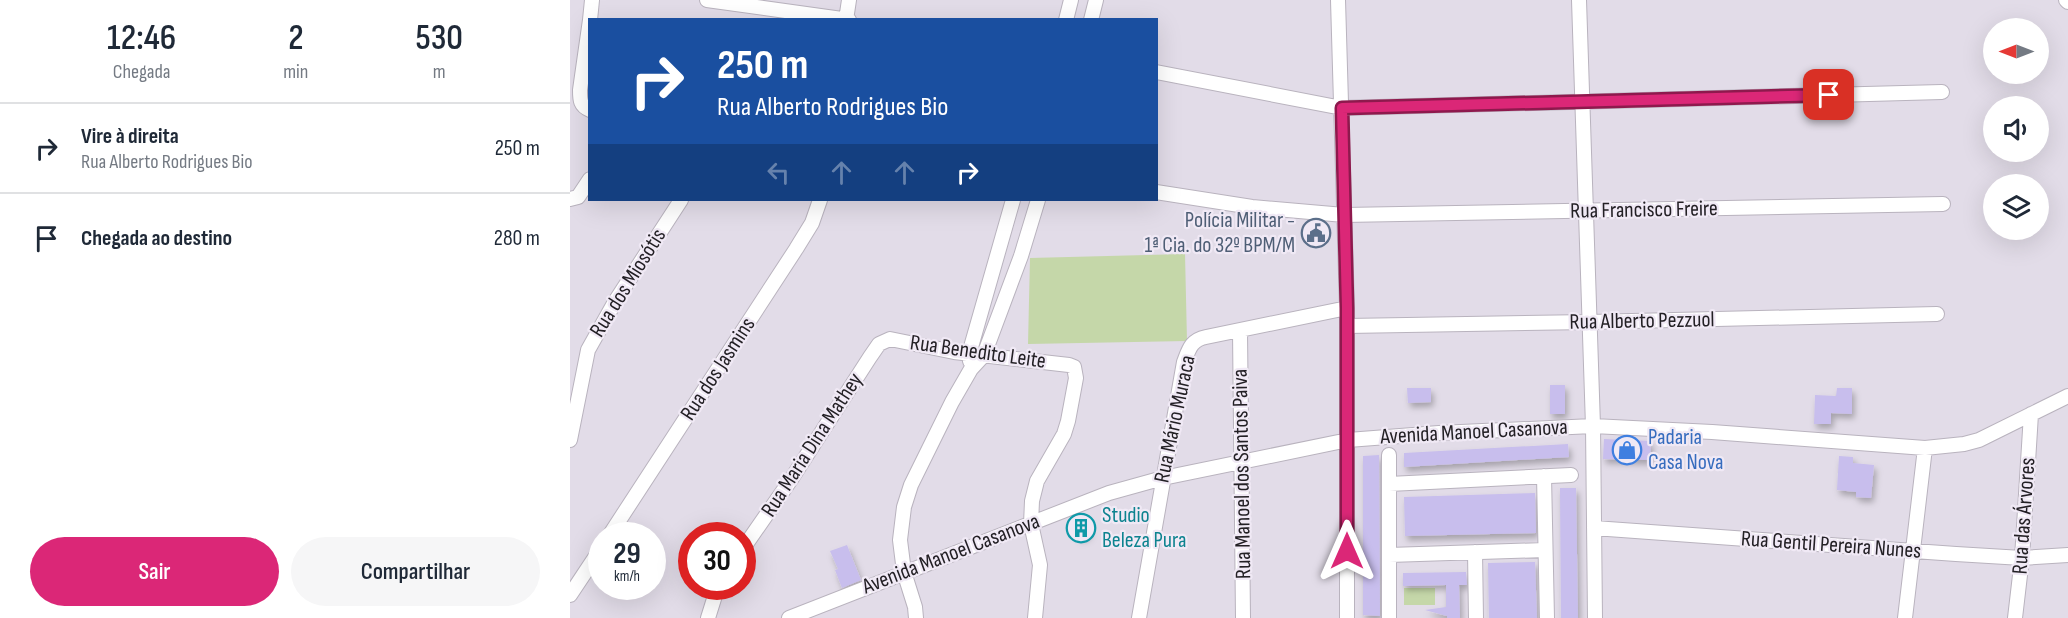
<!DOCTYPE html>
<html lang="pt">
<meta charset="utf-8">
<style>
:root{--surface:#fff;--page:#f6f6f7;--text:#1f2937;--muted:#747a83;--line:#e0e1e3;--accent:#db2777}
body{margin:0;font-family:"Sofia Sans Condensed",sans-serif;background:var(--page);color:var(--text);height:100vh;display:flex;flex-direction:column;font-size:22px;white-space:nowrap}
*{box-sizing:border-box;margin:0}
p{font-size:20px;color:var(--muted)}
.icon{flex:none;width:33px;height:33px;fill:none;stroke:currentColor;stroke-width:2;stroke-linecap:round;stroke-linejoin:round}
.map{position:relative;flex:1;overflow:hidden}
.panel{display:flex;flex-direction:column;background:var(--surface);width:570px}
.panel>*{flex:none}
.top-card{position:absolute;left:18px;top:18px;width:570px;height:183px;border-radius:0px;box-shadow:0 6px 24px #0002;background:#1a4fa0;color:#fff;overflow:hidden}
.needle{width:39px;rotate:270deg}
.tools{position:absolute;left:1413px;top:18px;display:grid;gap:12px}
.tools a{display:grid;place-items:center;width:66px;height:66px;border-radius:50%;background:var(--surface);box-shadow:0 6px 24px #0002;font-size:30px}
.speed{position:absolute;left:18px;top:522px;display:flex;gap:12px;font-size:30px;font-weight:700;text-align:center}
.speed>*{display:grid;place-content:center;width:78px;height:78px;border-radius:50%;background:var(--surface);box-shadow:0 6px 24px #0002;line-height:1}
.speed small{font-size:15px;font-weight:400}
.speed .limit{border:9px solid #d22;background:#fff;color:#111}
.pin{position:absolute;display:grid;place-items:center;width:51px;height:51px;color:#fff;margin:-26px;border-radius:12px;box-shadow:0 3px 9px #0006}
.me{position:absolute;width:66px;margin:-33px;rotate:0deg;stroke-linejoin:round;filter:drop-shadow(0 0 4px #0008)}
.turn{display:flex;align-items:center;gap:21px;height:126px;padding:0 30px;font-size:27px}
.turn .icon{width:78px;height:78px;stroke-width:2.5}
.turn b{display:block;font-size:42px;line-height:51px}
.lanes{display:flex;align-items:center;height:57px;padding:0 30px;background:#0003;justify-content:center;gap:30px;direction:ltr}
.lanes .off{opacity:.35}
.eta{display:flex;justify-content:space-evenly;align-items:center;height:102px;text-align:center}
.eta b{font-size:36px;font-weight:600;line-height:42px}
.button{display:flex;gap:12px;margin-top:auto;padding:12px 30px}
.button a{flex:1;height:69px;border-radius:36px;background:var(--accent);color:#fff;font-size:24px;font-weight:600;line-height:69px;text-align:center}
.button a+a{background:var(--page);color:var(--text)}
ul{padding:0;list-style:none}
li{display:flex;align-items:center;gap:18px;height:90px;padding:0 30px;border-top:2px solid var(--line)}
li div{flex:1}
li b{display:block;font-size:22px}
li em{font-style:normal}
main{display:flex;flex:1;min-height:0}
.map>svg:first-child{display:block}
</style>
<main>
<section class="panel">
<div class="eta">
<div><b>12:46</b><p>Chegada</p></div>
<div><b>2</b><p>min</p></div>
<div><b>530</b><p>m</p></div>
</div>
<ul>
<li><svg class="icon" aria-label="right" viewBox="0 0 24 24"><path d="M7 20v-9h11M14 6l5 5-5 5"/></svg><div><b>Vire à direita</b><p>Rua Alberto Rodrigues Bio</p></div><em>250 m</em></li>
<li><svg class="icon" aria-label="arrive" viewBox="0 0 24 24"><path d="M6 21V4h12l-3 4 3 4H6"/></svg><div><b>Chegada ao destino</b></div><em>280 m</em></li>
</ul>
<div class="button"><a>Sair</a><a>Compartilhar</a></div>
</section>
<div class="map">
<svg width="1498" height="618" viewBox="0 0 1498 618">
<defs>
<filter id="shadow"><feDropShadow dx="2.5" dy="4.5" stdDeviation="3" flood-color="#0004"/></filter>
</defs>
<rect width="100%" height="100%" fill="#e2dce8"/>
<path fill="#c5d7a9" d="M615 254 617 341 458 344 460 258Z
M834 588H865V605H834Z"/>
<path fill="#c8beed" filter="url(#shadow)" d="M980 385H995V414H980Z
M837 388H861V402L838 403Z
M1267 388H1282V414L1261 413V424H1244L1245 395 1266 396Z
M1034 439 1081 441 1080 460 1033 459Z
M998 444 999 457 834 467V453Z
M809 455 810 616 793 615V456Z
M1269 456 1283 457V463L1304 465 1301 498 1286 497V492L1267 490Z
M990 488H1006L1008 618H991Z
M965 493 966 533 835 536 834 497Z
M515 519 519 534 509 538 503 522Z
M277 545 291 580 272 588 265 570 268 569 260 551Z
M965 562 967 618H919L918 563Z
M896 572 897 585H889L890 618H877V616L855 610 876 607V585L833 586V573Z"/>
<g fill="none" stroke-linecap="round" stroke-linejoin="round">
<g stroke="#b9b3be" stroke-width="16">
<path id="minor" d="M137 0 279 20
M768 0 777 308V618
M1009 0 1023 426 1025 618
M1496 0 1498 2
M20 20 10 90C10 100 10 106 20 110
M20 20 22 0
M276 20 279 0
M496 20 501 0
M521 20 526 0
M586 72 772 108 1372 92
M586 192 682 207 774 215 1373 204
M0 199 8 197 20 179
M777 326 1019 322 1367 314
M670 331 673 618
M400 361 399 354 443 200
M0 440 18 350 46 300 111 200
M819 455V618
M974 476 977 618
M819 484 1001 475
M1024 528 1386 554 1452 558 1498 555
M39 536 226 249 242 223 250 200
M172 550 222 478 300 357 309 344 320 339 384 352 499 365 504 367 506 378 498 421 494 434 467 481 462 501 461 524 470 565 465 618
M905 552 906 618
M819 555 975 550
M0 595 32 547
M138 618 148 586
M219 618 539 493 593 478 778 440 869 433 1023 426 1142 432 1355 448 1394 444 1409 440 1498 396
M346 618 345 607 334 572 330 540 334 507 341 485 382 402 401 369 414 355 451 256 468 200
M569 618 614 362C619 349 621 340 636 337L777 308
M1335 618 1355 448
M1445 618 1452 558 1461 414"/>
</g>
<use href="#minor" stroke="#fff" stroke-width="14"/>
</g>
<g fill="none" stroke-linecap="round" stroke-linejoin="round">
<g stroke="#8e194d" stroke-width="15">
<path id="route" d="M777 551V308L772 108 1259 95"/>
</g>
<use href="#route" stroke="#db2777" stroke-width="10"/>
</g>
<defs>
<g id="civic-ring" transform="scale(1.5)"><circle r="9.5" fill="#f0e9f5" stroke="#5c6f8a" stroke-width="1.5"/><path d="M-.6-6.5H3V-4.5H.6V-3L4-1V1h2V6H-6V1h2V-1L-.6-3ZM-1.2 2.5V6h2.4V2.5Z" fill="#5c6f8a"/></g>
<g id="shop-ring" transform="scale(1.5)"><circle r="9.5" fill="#f0e9f5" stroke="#3f7fe0" stroke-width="1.5"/><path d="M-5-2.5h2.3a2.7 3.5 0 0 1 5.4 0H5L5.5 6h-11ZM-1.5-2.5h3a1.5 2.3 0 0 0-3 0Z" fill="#3f7fe0"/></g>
<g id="building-ring" transform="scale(1.5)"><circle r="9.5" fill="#f0e9f5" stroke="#0f9aa8" stroke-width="1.5"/><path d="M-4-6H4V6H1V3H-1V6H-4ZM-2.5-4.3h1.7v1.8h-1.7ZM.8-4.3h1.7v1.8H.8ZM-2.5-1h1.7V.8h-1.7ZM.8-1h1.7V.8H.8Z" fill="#0f9aa8"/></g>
</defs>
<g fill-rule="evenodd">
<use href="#civic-ring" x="746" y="233"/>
<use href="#shop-ring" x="1057" y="450"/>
<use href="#building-ring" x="511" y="528"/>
</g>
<g text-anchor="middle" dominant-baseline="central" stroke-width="4.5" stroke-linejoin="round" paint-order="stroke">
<g font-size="22" fill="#232025" stroke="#f0e9f5">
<text transform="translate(1074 210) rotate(-1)">Rua Francisco Freire</text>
<text transform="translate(58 283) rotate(-58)">Rua dos Miosótis</text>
<text transform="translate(1072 321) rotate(-1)">Rua Alberto Pezzuol</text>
<text transform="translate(408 352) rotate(8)">Rua Benedito Leite</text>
<text transform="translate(148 369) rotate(-57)">Rua dos Jasmins</text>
<text transform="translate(605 419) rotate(-78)">Rua Mário Muraca</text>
<text transform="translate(904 432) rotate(-3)">Avenida Manoel Casanova</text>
<text transform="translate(242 445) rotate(-57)">Rua Maria Dina Mathey</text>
<text transform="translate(672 474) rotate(-91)">Rua Manoel dos Santos Paiva</text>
<text transform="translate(1454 516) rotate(-86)">Rua das Árvores</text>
<text transform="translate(1261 545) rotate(4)">Rua Gentil Pereira Nunes</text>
<text transform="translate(381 554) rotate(-21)">Avenida Manoel Casanova</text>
</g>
<g font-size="22" fill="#4e5e75" stroke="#f0e9f5" text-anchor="end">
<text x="725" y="220">Polícia Militar -<tspan x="725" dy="25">1ª Cia. do 32º BPM/M</tspan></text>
</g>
<g font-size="22" fill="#366cbe" stroke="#f0e9f5" text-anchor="start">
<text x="1078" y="437">Padaria<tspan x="1078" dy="25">Casa Nova</tspan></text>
</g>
<g font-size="22" fill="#0d838f" stroke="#f0e9f5" text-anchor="start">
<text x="532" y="515">Studio<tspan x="532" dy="25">Beleza Pura</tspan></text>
</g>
</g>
</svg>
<div class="tools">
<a><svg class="needle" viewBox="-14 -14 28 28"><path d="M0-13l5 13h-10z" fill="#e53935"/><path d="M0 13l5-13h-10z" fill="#747a83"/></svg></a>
<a><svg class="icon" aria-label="sound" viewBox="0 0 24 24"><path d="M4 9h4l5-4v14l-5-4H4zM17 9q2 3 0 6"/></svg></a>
<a><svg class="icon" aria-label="layers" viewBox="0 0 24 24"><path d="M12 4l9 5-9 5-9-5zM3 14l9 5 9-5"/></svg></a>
</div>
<div class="speed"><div>29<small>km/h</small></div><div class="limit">30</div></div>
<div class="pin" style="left:1259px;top:95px;background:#d93025"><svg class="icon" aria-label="arrive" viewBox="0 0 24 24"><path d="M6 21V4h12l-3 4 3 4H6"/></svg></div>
<svg class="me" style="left:777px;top:551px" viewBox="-20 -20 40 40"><path d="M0-17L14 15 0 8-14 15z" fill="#db2777" stroke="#fff" stroke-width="4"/></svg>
<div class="top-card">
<div class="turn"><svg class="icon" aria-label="right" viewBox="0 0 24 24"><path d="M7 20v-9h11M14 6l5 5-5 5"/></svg><div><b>250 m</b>Rua Alberto Rodrigues Bio</div></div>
<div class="lanes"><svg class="icon off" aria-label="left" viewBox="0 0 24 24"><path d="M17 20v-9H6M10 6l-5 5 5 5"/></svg><svg class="icon off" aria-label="ahead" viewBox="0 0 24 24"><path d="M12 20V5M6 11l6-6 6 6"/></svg><svg class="icon off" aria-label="ahead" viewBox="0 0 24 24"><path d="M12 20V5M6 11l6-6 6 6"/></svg><svg class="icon" aria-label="right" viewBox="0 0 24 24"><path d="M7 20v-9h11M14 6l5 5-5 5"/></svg></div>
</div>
</div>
</main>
